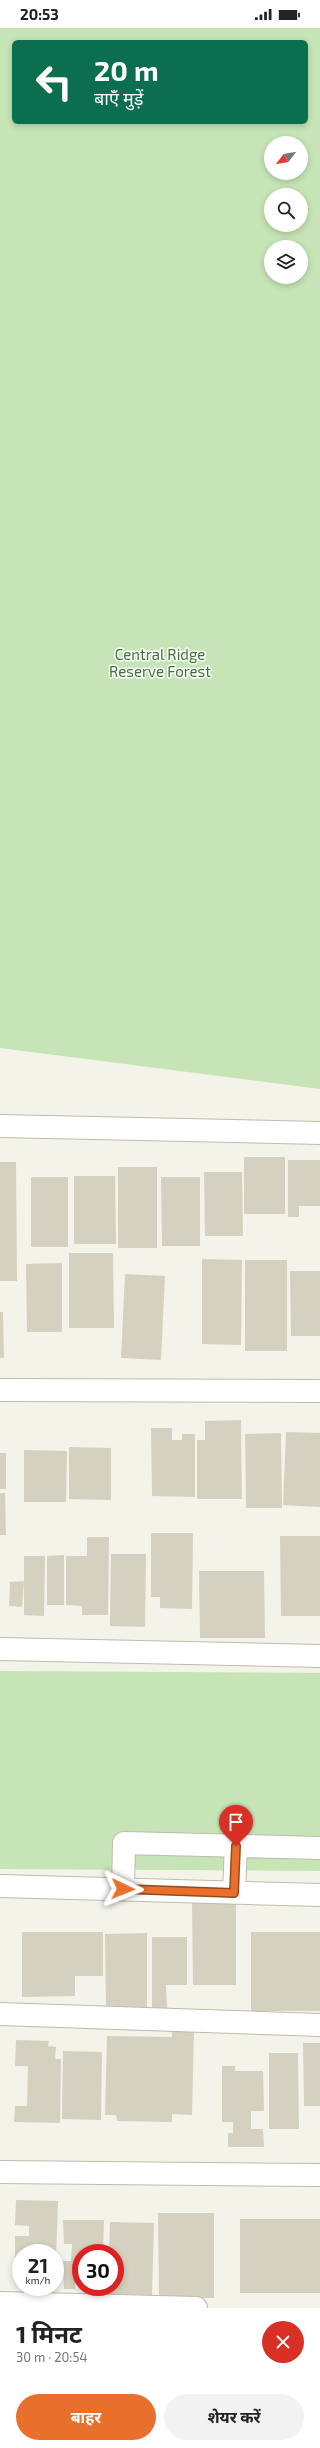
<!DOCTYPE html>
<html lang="hi">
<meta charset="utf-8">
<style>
:root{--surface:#fff;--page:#f2f2f2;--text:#222;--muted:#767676;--accent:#e8702c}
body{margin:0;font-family:"Exo 2","Noto Sans Devanagari",sans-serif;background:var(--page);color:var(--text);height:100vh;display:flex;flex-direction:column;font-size:15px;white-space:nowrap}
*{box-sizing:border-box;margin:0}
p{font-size:13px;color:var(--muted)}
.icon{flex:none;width:22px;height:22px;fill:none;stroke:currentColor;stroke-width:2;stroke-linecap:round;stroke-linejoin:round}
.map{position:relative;height:2280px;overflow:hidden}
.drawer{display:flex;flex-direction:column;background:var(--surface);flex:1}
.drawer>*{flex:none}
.banner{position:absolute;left:12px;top:12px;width:296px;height:84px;border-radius:6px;box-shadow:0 2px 6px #0003;background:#0b6e4f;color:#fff;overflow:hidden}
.needle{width:26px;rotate:239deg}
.buttons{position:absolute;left:264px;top:108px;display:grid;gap:8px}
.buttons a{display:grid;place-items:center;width:44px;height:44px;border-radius:50%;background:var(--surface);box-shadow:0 2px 6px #0003;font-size:20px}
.speed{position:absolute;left:12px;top:2216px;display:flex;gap:8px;font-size:20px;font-weight:700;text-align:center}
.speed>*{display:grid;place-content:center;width:52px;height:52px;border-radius:50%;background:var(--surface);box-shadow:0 2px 6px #0003;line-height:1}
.speed small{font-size:10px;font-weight:400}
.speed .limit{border:6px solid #d22;background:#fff;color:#111}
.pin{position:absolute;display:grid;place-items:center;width:34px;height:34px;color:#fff;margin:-41px -17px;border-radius:50% 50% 50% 0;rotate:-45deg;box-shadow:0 0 4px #0007}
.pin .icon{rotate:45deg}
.me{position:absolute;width:44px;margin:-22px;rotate:92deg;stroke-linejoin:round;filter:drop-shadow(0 0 3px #0008)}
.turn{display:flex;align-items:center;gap:14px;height:84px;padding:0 16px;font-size:18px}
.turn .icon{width:52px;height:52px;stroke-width:2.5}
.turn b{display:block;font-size:28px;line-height:34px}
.round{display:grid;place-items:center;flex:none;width:42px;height:42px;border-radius:21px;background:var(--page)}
.summary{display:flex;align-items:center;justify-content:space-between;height:68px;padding:0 16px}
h1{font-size:24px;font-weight:700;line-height:30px}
.primary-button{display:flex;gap:8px;margin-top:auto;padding:8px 16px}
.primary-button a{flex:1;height:46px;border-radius:24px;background:var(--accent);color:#fff;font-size:16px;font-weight:700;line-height:46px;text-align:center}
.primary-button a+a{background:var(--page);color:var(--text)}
.status{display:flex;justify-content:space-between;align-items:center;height:28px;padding:0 20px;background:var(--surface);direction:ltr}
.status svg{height:11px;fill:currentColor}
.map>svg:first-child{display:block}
</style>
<div class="status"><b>20:53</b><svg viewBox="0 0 49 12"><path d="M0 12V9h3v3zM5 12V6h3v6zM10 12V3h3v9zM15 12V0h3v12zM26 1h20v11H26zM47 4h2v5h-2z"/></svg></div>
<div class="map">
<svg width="320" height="2280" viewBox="0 0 320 2280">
<rect width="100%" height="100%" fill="#f3f3ea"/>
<path fill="#c6e4b6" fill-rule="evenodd" d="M0 0H320V1061L0 1020ZM14 14H306V94H14ZM271 115H301V145H271ZM271 167H301V197H271ZM271 219H301V249H271Z
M0 1643 320 1645V1843L0 1841Z"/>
<path fill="#d4d1c0" d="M244 1129H285V1186H244Z
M288 1132H320V1178H299V1189H288Z
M0 1134H16L17 1253H0Z
M118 1139H157V1220H118Z
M204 1144H242L243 1208H205Z
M74 1148H115L116 1216H74Z
M31 1149H68V1219H31Z
M161 1149H200V1218H162Z
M69 1225H113L114 1300H69Z
M202 1231 242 1232 241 1317 202 1316Z
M245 1232H287V1323H245Z
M62 1235V1304H27L26 1236Z
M290 1243H320V1308H291Z
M125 1246 165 1248 161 1332 121 1330Z
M0 1284H3L4 1330H0Z
M241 1392 242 1471H197V1412H205V1393Z
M151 1400H172V1412H182V1406H195V1469L152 1468Z
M286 1404 320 1405V1479L283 1477Z
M281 1405 282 1480H246L245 1406Z
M69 1419 111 1420V1472L69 1471Z
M24 1422 67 1423 66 1474H24Z
M0 1425H6V1461H0Z
M0 1465H5L6 1507H0Z
M151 1505H193L192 1581 160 1580V1569H151Z
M280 1508H320V1588H281Z
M87 1509H109L108 1587H82V1578L66 1577V1528H87Z
M111 1526H146L145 1599 110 1598Z
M64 1527V1577H47V1528Z
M24 1528H45L44 1588 24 1587Z
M199 1543H264L265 1610H200Z
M24 1553 22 1579 9 1578 10 1554Z
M192 1873H236V1957H193Z
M22 1904H103V1948H75V1968L22 1969Z
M251 1904H320V1983H251Z
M147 1905V1982H106L105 1906Z
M152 1909H187V1957H166L167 1980H152Z
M172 2001 194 2002 192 2087 172 2086V2094L117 2093 116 2087H105L107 2008 172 2009Z
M16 2012 49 2013 48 2018 56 2019 55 2031H61L60 2095 14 2094 15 2078H27L28 2038H15Z
M303 2015H320V2078H304Z
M63 2023 102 2024 101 2092 62 2091Z
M269 2025H298L299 2101H269Z
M222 2038H235V2043H263L264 2083H251V2101H263L264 2119H228V2105H233V2094H222Z
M16 2172 58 2173 56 2232 55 2225H21V2240H15V2208H29V2198L15 2197Z
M158 2185H214V2270H159Z
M240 2191H320V2265H240Z
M63 2192H104L103 2224 81 2225V2253L75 2252V2261H64L63 2233H71L72 2216H64Z
M110 2194 154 2195 152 2267 108 2266V2259H115V2225H109Z
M94 2259H102V2261H94Z"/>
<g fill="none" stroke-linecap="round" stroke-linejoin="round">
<g stroke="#bebcad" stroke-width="24">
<path id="street" d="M0 1098 320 1105
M0 1362 320 1363
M0 1621 320 1628
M0 1858 320 1867
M123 1861 124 1815 320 1820
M234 1865 236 1818
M0 1986 320 1997
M0 2144 320 2147
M0 2275 196 2280"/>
</g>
<use href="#street" stroke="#fff" stroke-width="22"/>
</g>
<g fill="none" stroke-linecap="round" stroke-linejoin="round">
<g stroke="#97491d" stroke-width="10">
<path id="route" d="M123 1861 234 1865 236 1818"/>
</g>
<use href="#route" stroke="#e8702c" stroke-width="7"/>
</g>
<g text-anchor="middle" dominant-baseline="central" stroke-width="3" stroke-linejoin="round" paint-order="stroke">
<g font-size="15" fill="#3b7430" stroke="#fff">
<text x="160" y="626">Central Ridge<tspan x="160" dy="17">Reserve Forest</tspan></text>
</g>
</g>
</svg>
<div class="buttons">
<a><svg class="needle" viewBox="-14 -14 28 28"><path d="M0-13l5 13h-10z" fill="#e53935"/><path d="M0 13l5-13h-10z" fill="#767676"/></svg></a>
<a><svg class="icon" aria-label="search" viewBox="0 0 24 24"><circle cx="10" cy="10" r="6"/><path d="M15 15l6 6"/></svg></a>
<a><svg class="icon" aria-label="layers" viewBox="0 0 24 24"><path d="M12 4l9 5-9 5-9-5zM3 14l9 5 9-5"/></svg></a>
</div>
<div class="speed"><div>21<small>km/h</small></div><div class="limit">30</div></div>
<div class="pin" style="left:236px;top:1818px;background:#d93025"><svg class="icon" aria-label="arrive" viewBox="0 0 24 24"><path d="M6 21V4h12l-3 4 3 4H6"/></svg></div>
<svg class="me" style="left:123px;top:1861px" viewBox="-20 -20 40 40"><path d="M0-17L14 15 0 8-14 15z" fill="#e8702c" stroke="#fff" stroke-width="4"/></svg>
<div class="banner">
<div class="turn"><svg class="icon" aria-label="left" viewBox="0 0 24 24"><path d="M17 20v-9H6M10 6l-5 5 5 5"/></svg><div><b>20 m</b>बाएँ मुड़ें</div></div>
</div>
</div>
<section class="drawer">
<div class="summary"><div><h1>1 मिनट</h1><p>30 m · 20:54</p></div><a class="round" style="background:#d93025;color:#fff"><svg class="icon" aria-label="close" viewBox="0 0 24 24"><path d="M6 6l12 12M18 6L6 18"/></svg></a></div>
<div class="primary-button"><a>बाहर</a><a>शेयर करें</a></div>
</section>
